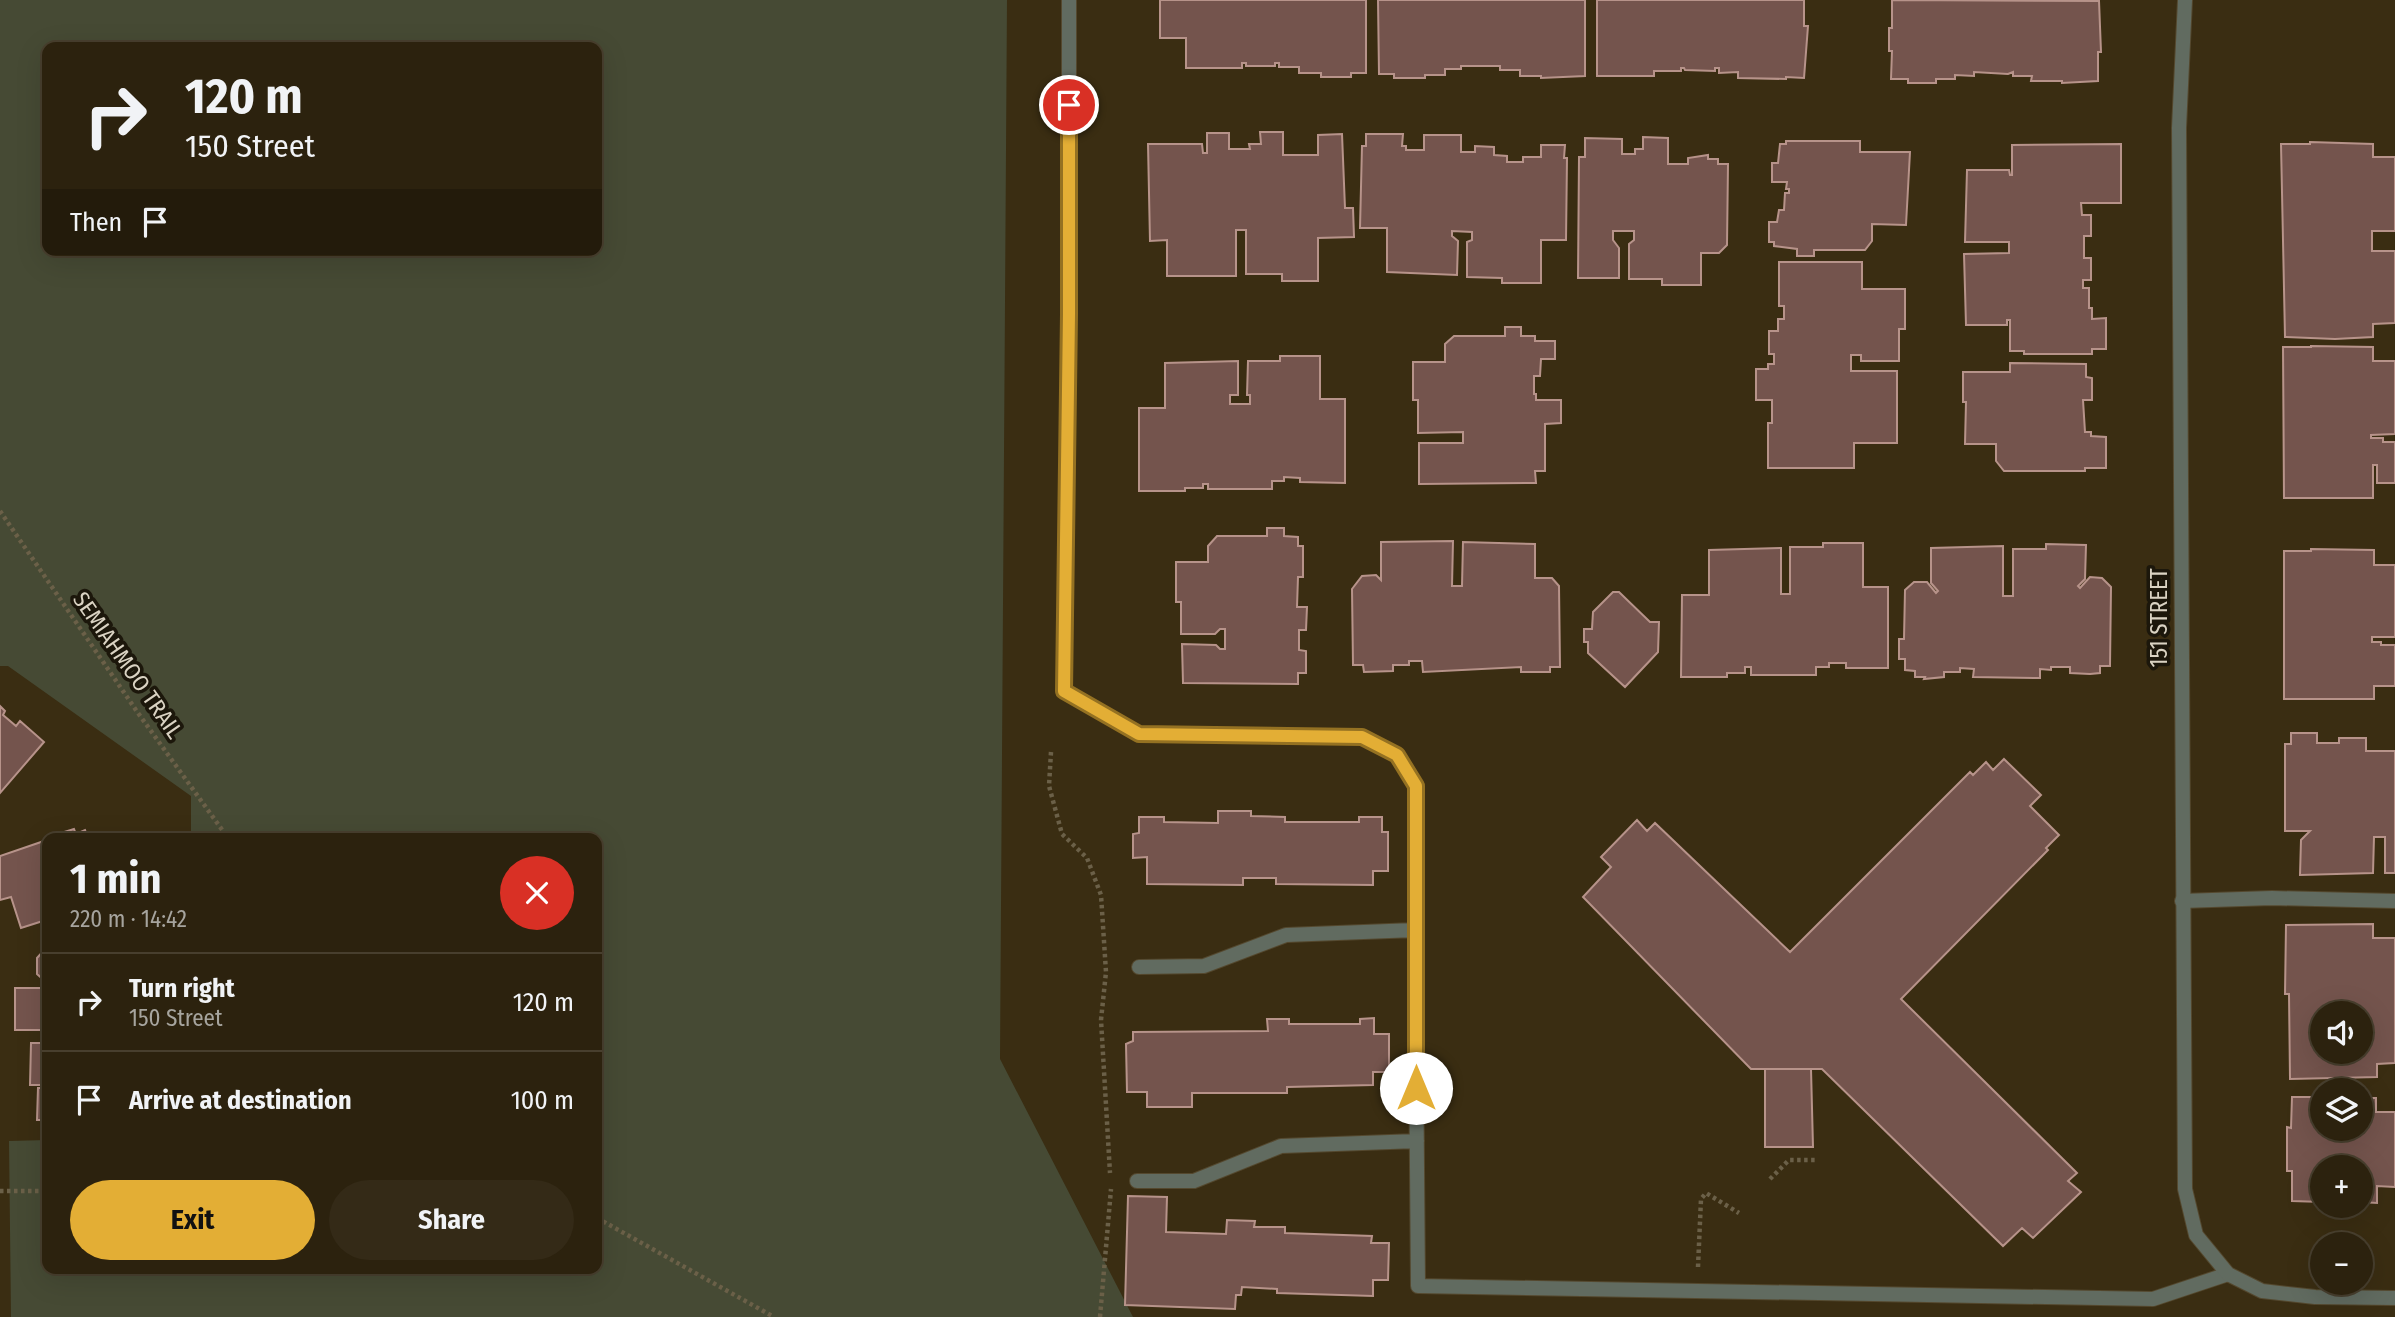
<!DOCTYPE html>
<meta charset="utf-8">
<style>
:root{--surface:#2c220e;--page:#342a17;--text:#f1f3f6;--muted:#a6a49e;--line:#483f2e;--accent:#e3ae35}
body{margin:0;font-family:"Fira Sans Condensed",sans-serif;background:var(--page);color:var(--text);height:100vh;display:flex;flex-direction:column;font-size:26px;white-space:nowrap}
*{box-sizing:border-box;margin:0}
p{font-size:23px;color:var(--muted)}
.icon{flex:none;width:38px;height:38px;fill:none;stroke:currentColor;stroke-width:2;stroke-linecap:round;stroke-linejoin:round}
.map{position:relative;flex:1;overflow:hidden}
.side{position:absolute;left:42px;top:833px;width:560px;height:441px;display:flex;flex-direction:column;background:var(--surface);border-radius:14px;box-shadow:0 7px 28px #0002,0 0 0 2px var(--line)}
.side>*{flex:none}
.hud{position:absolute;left:42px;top:42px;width:560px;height:214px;border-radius:14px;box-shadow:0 7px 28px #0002,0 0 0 2px var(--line);background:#2c220e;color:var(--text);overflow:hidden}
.fabs{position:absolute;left:2310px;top:1001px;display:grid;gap:14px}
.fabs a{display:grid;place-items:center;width:63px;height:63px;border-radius:50%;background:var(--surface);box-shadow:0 7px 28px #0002,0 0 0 2px var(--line);font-size:35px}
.pin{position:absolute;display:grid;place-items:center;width:60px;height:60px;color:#fff;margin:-30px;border:4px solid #fff;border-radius:50%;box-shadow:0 2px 7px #0007}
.me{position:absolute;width:77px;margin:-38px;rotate:0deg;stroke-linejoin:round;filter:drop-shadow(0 0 5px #0008)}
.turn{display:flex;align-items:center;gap:24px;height:147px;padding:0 28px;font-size:32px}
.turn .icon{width:91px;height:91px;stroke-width:2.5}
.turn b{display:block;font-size:49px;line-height:60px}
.then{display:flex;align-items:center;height:66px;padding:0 28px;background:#0003;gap:14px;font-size:26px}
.round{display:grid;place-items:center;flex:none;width:74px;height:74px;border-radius:37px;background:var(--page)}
.overview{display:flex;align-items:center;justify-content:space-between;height:119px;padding:0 28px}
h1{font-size:42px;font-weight:700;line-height:52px}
.primary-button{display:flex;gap:14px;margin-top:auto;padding:14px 28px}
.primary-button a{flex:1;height:80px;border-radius:42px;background:var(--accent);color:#111;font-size:28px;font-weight:700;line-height:80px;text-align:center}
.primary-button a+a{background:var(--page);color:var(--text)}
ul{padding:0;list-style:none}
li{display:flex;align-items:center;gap:21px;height:98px;padding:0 28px;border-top:2px solid var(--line)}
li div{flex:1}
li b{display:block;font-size:26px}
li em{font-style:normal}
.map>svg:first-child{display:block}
</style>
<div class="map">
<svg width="2395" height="1317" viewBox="0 0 2395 1317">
<rect width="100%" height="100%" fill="#3a2d12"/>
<path fill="#464a34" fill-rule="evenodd" d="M0 0H1007L1000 1059 1133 1317H11L9 1141 47 1140V1269H597V838H191V796L8 666H0ZM47 47H597V250H47Z"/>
<path fill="#74544d" stroke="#b7938a" stroke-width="2" fill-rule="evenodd" d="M1160 0H1366V73H1351V77H1321V73H1299V67H1279V63H1275V66H1246V63H1242V68H1186V38H1160Z
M1378 0H1585V76L1541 78V76H1520V70H1500V66H1461V69H1445V75H1425V78H1394V74H1379Z
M1597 0H1804V26H1808L1804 78 1786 77V79L1738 78V72L1719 73V68H1715V71L1685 70 1684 68H1681V71H1654V76H1597Z
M1892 0 2099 1 2101 52H2098V81L2062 83V81H2031L2032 76H2013V72L2008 74 1974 72V76L1955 75V79H1936V83H1908V79H1891L1892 51H1889V28H1892Z
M1260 132H1283V155H1318V135L1342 134 1345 208H1353L1354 237 1318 238V281H1282V274H1246V230H1236V276H1167V240L1150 241 1148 144H1202L1203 153H1207V133H1229V149H1250L1249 144H1261Z
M1366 134H1403L1402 146H1406V150H1424V135H1461V152H1475V146L1494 147V155L1507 156V162H1523V157H1541V145H1565L1564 158H1567L1566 240H1541V283H1502V278L1467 277V242L1472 240V232L1452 231V236L1458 241 1457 275 1387 272V228H1360L1362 146H1366Z
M1643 137 1668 138V164H1688V158L1708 155V159H1718V164H1728L1727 245 1719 253H1701V285H1662V279H1629V244L1634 240V231H1613V240L1619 248V278H1578L1579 157H1585V138L1622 139V154H1635V149H1643Z
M1786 141H1860V152H1910L1906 225 1872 224V241L1865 250H1814V256H1797V249L1774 246V242H1769V222H1777L1779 210H1784L1785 193H1789V189H1786L1787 182H1772V163H1778L1780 144H1786Z
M2310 142 2373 144V157H2395V231H2372V251H2395V323L2373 324V337L2335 339 2285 337 2281 144H2310Z
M2121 144V203H2081L2082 215H2091V236H2084V258H2091V280H2083V288H2089V308H2092V319L2106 318V349H2092V354H2024V351H2010V320H2007V325H1966L1964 254 2009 253V242H1965L1967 170H2009L2010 175H2012V145Z
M1779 262H1862V289H1905V329H1899V361H1861V355H1851V371H1897V443H1854V468H1768V423H1772V400H1756V369H1768V364H1774V354H1769V331H1778V319H1784V306H1779Z
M1505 327H1521V336H1535V341H1555V359H1541L1540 376H1534V394H1536V400H1561V423L1545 424V471H1535L1536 483 1419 484V443H1463V432L1418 433V400H1413V362H1445V344L1454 336H1505Z
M2311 346 2373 347V361H2395V434L2371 435V438H2383V442H2395V483H2377V465H2373V498H2284L2283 347H2311Z
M1280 356H1320V399H1345V483L1300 482V478L1284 477V481H1272V489H1208V484H1203V488H1185V491H1139V408H1165V363L1238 361V395H1230V404H1250V395H1247L1248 361H1280Z
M2010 363 2086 364V377L2092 378V400H2083L2085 432H2091V436L2106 437V468H2085V471H2004L1996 461V444H1965L1966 402H1963V372H2010Z
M1267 528H1284V536L1298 537V546H1303V577H1298L1297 607H1307L1306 630H1299V650L1306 651V673H1298V684L1183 683 1182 644 1216 645 1220 649H1225V629H1220L1215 634H1181V602H1176V562H1208V546L1217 536H1267Z
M1453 541 1452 586H1462L1463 542 1535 544V578H1552L1559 586 1560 667H1550V672H1521V667L1423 672 1422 661H1409V665H1393V671L1364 672 1363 665H1353L1352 589 1362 576 1376 575 1381 580V542Z
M1823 543H1863V587H1888V668H1846V663H1829V667H1816V675H1751V667H1745V673H1727V677H1681L1682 595H1709V550L1781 548V594H1790V547H1823Z
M2046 544 2086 545 2085 579 2078 586 2080 588 2090 577 2102 578 2111 587 2110 666H2100V673L2090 674 2070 673V667H2051V670L2040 669V678L1973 677 1974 669 1960 668V672H1944V677L1924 679 1925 677H1915V671L1905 670V659H1899V639H1904L1905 590 1914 582H1927L1936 593 1938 591 1931 583V548L2003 546V596H2013V549H2046Z
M2311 549 2374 550V565H2395V637H2372V642H2381V645H2395V686H2374V699H2284V551H2311Z
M1613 592H1619L1650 622H1659L1658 652 1625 687 1588 653V642H1584V629H1592L1593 612Z
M0 706 5 711 3 715 16 726 20 721 44 742 0 793Z
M2291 733H2317V743H2339V738H2366V751H2395V873H2385V837H2374L2373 873 2300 875 2301 840 2310 831H2285V744H2291Z
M2004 759 2041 795 2030 806 2059 835 2046 848 2048 850 1901 999 2077 1173 2068 1181 2081 1192 2033 1238 2022 1228 2003 1246 1822 1069H1751L1583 897 1611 867 1601 857 1637 820 1647 831 1655 823 1790 952 1970 772 1973 775 1986 762 1993 770Z
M1218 811H1251V816L1285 817V822H1359V817H1382V832H1388V871H1373V885L1276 884V878H1243V885L1147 884V857L1133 858V834L1139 833V817H1164V822L1218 823Z
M74 829 76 834 85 830 88 838 48 837Z
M47 840V921L46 920 21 928 11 897 0 900V856Z
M2373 924V938H2395V1063L2377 1064V1077L2290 1079 2289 994H2285L2286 925ZM2322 1013H2361V1052H2322Z
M46 948H47V983L37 974V958Z
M15 988H47V1030H15Z
M1374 1018V1034H1389V1072H1373V1085L1287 1087V1093H1192V1107H1147V1092H1127L1126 1044 1133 1041V1032L1268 1031 1267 1019H1289V1024H1360V1019Z
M31 1043H47V1085H30Z
M1765 1069H1811L1813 1147H1765Z
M38 1088H47V1120H37Z
M2292 1097H2322V1129H2361V1098H2376V1112H2395V1187L2377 1186V1203L2361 1202V1167H2322V1202L2292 1201V1171H2287V1127L2291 1128Z
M1128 1196 1167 1197 1166 1232 1226 1234 1227 1220 1255 1221 1254 1227H1285V1233L1372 1236 1371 1243H1389L1388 1280H1373V1296L1277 1293V1289L1242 1287 1241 1295H1236L1235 1309 1125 1305Z"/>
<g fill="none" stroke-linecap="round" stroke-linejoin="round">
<g stroke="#54482e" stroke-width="16">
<path id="service" d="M1064 691 1139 734 1362 737 1397 755 1416 786 1415 930 1418 1286 2153 1299 2228 1274
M2182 901 2272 898 2395 901
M1139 967 1204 966 1286 935 1415 930
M1137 1181H1194L1281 1146 1417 1141"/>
</g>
<g stroke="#54482e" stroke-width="16">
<path id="minor" d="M2185 0 2179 128 2185 1189 2196 1235 2228 1274 2262 1291 2315 1297 2395 1298
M1064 691 1069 314V0"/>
</g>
<path stroke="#6b6048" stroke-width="4.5" stroke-dasharray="3.5 3.5" stroke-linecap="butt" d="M0 511 138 713 228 838
M1051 752 1049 786 1062 834 1087 858 1101 895 1106 972 1101 1020 1110 1173
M1770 1179 1789 1160H1817
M0 1191H47
M597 1218 774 1317
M1698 1267 1701 1199 1706 1193 1739 1213
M1100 1317 1111 1189"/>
<use href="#service" stroke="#616b60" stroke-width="14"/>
<use href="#minor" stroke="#616b60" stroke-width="14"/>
</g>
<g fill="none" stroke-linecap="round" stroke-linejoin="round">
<g stroke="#947122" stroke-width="18">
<path id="route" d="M1069 105V314L1064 691 1139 734 1362 737 1397 755 1416 786V1088"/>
</g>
<use href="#route" stroke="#e3ae35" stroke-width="12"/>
</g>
<g text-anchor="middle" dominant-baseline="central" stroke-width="7" stroke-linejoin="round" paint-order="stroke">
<g font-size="23" fill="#dad3c3" stroke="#1c170b">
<text transform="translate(2159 618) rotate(-90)">151 STREET</text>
<text transform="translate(128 665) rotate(55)">SEMIAHMOO TRAIL</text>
</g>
</g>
</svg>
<div class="fabs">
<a><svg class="icon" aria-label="sound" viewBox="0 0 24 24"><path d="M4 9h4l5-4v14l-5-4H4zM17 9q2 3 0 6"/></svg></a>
<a><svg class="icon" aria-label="layers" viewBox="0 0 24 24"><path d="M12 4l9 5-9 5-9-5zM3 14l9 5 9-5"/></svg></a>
<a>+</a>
<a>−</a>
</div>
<div class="pin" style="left:1069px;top:105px;background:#d93025"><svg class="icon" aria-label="arrive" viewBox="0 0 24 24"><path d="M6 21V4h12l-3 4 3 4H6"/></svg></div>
<svg class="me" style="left:1416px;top:1088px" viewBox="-20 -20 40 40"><circle r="19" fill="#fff"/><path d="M0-13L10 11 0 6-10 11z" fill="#e3ae35"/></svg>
<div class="hud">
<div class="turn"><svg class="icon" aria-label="right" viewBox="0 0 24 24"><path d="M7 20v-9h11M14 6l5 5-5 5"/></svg><div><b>120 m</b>150 Street</div></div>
<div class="then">Then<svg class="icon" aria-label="arrive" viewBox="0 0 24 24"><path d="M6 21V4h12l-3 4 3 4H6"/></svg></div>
</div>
<section class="side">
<div class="overview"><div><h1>1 min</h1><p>220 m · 14:42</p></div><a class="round" style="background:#d93025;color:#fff"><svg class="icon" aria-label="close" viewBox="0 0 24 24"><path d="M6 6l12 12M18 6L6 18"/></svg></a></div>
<ul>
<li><svg class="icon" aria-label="right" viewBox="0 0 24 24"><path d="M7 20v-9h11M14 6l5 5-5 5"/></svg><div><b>Turn right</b><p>150 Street</p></div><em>120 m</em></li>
<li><svg class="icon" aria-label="arrive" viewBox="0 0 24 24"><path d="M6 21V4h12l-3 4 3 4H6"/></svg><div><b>Arrive at destination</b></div><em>100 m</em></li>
</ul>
<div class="primary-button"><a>Exit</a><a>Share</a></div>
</section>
</div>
